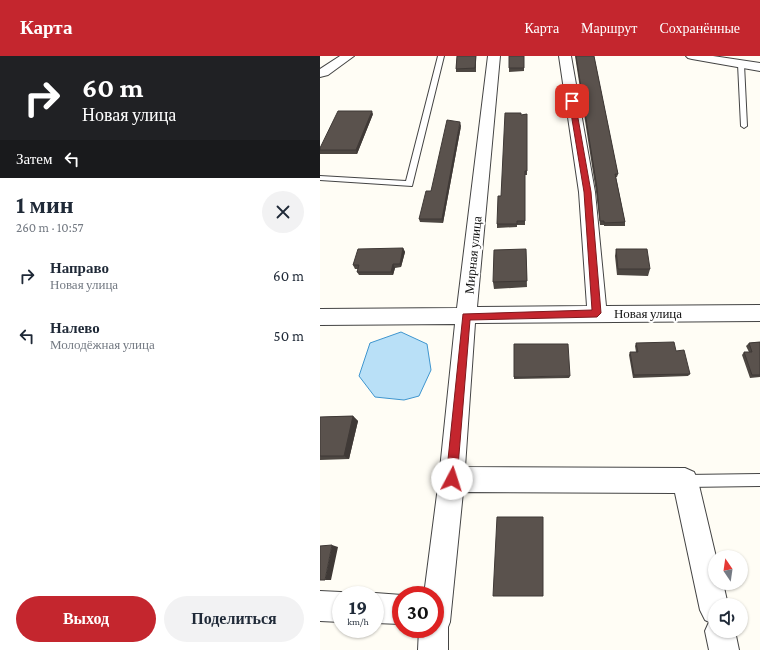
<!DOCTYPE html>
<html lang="ru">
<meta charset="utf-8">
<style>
:root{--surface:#fff;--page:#f2f2f3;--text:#1f2937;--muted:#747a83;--accent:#c4262e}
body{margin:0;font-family:"Crimson Pro",serif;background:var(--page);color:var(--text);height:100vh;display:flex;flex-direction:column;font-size:15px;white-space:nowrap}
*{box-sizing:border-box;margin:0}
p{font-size:13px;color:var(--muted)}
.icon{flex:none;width:22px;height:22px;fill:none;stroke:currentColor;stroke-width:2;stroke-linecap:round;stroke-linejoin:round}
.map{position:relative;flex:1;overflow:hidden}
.sheet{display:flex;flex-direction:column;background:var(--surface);width:320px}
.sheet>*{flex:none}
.guide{background:#202124;color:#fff;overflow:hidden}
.needle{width:26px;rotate:347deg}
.tools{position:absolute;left:388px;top:494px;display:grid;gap:8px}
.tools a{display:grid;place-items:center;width:40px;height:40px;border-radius:50%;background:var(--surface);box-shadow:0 1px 3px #0004;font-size:20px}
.speed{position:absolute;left:12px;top:530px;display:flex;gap:8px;font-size:20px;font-weight:700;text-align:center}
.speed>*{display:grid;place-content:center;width:52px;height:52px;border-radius:50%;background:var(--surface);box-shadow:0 1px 3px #0004;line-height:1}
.speed small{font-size:10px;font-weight:400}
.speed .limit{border:6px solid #d22;background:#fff;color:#111}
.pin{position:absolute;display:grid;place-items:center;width:34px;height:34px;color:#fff;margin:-17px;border-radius:8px;box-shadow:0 2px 6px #0006}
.me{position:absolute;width:44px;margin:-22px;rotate:5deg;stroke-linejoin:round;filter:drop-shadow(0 0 3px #0008)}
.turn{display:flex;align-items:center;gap:14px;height:84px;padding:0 16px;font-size:18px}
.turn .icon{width:52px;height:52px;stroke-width:2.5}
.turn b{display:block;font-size:28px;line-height:34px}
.then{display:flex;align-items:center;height:38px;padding:0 16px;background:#0003;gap:8px;font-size:15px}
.round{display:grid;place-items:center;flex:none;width:42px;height:42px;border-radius:21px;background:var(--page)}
.summary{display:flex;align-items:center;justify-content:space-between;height:68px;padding:0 16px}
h1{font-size:24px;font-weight:700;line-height:30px}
.button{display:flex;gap:8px;margin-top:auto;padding:8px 16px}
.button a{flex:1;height:46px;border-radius:24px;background:var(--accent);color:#fff;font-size:16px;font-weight:700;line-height:46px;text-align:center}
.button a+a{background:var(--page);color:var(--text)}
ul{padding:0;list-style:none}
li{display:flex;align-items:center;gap:12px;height:60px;padding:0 16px}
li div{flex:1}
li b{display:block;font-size:15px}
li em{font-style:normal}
header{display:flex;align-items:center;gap:24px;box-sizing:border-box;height:56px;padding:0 20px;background:var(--accent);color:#fff}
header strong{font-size:19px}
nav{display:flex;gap:22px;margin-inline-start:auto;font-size:14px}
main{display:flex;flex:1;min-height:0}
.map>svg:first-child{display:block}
</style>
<header>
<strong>Карта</strong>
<nav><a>Карта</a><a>Маршрут</a><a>Сохранённые</a></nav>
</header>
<main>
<section class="sheet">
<div class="guide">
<div class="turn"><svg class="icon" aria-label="right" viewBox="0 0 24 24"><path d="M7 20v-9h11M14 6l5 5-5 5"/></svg><div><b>60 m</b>Новая улица</div></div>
<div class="then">Затем<svg class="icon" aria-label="left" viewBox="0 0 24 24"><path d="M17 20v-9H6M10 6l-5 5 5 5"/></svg></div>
</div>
<div class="summary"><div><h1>1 мин</h1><p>260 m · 10:57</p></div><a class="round"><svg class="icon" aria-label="close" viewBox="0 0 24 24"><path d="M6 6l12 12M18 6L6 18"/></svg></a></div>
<ul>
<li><svg class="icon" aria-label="right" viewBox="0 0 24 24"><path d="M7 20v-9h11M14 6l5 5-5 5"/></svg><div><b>Направо</b><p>Новая улица</p></div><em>60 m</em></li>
<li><svg class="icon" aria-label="left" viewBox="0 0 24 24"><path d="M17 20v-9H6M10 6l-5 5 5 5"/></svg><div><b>Налево</b><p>Молодёжная улица</p></div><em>50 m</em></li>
</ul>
<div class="button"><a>Выход</a><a>Поделиться</a></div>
</section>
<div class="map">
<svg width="440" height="594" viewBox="0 0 440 594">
<rect width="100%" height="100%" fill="#fffdf5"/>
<path fill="#b9e0f7" stroke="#3f96cf" d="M81 276 107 288 111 314 99 340 84 344 55 341 39 320 50 287Z"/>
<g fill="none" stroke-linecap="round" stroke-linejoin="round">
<g stroke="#444" stroke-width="2">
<path id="service" d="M118 0H124L92 130 0 124V120L86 125Z
M421 6 424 8 427 70 424 72 421 70 418 8Z
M440 418V430L365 431 361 429 359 425 361 421 365 419Z"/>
</g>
<g stroke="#444" stroke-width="2">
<path id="minor" d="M20 0H34L8 19 0 21V13Z
M168 0H180L157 251 267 250 259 136 239 0H251L275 136 286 250 440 249V265L155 267 145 411 365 412 374 416 378 425 396 501H395V527H403L408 549H395V575H415L419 594H389L385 575 389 566 385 564 380 554 355 437 143 436 130 566 128 571V594H98L99 573H115V539H104L119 423 135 268 0 269V253L137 252Z
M366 0H393L440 7V15L372 3 368 2Z
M0 535 21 536 27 539H21V566L0 565Z
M55 537 82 539H81V568L55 567V539H51Z"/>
</g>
<use href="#service" fill="#fff" fill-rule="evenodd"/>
<use href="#minor" fill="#fff" fill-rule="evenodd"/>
</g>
<path fill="#4d4742" d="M137 0H156V16H136V13Z
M204 0V15L189 16V12Z
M255 0H274L298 118 297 121H296L305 166V170H284V169H280L276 136Z
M53 58 37 98H0V92Z
M207 58V119H205V169H197V171L177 172V168L201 59Z
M141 70 123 167 100 166 99 163 111 135Z
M83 192 85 196 81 211 75 212 73 219H39L37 216 38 213H35L33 209Z
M206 193 207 231 174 233 173 226Z
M296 193 330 213 328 220 297 219 295 200Z
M440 286V321L430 322 422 299 424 296H429L426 290 429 287Z
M316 287 356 295 370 318 368 320 313 322 309 299 310 296H316L315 290Z
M250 320 249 322 194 323V321Z
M33 360 38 365 29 403 0 404V361Z"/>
<path fill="#3f3936" d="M52 55 53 58 37 98 36 94Z
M140 66 141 70 123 167 122 163Z
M83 192 85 196 81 211 80 208Z
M73 208 75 212 73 219 71 216Z
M33 360 38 365 29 403 24 400Z
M12 489 18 491 11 524H5Z"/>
<path fill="#5a524d" stroke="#3f3936" d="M137 0H156L155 12 136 13Z
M189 0H204V12H189Z
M256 0H274L298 118H295L305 166 284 167V165H280L277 132Z
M18 55H52L36 94H0V92Z
M185 57H201V59L207 58V115H205V165H197V168H177L178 140H181Z
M127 64 140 66 122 163H99L106 135H111Z
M83 192 80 208H73L71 216H37L39 209H33L38 193Z
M206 193 207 225 173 226 174 194Z
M296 193H327L330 213H298Z
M354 286 356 295 364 294 370 318 314 319 310 296H318L316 287Z
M440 286V319H432L424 296H432L429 287Z
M194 288H248L250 320 194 321Z
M33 360 24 400H0V361Z
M177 461H223V540H173Z
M12 489 5 524H0V490Z"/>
<path fill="#c4262e" stroke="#7f191e" d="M252 44 255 45 271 136 281 257 277 261 150 264 137 423 135 427 132 428 128 427 126 423 143 258 272 254 264 136 249 45Z"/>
<g text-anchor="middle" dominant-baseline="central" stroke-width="4" stroke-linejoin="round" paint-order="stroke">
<g font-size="13" fill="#111" stroke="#fff">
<text transform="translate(153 199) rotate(-84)">Мирная улица</text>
<text x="328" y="257">Новая улица</text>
</g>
</g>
</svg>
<div class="tools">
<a><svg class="needle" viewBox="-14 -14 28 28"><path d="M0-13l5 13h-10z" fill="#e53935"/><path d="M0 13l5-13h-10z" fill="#747a83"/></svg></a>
<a><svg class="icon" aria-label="sound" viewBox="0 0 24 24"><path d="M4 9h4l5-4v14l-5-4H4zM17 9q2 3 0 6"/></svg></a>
</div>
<div class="speed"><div>19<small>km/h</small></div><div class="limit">30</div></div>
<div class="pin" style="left:252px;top:45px;background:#d93025"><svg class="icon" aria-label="arrive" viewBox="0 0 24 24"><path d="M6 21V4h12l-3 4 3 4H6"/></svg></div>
<svg class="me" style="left:132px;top:423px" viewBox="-20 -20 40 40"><circle r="19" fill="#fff"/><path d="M0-13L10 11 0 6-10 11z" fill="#c4262e"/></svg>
</div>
</main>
